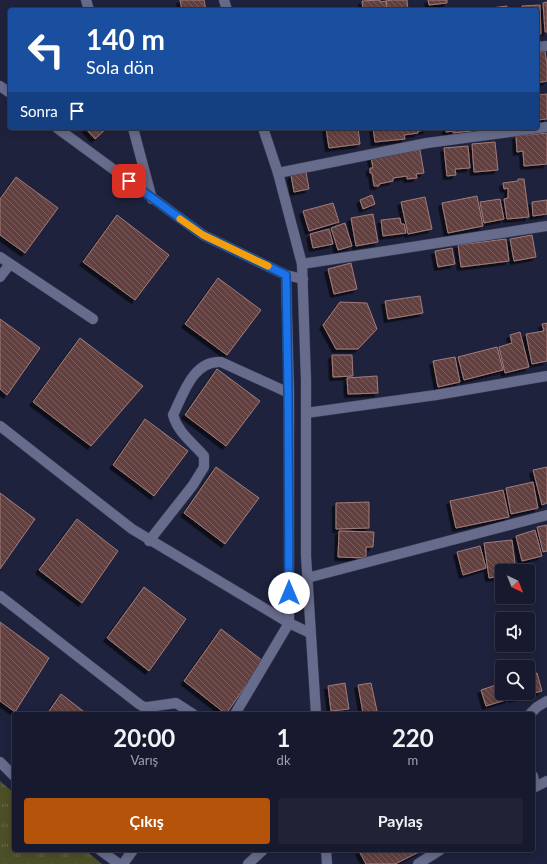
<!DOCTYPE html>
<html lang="tr">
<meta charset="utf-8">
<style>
:root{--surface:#171a2e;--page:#202336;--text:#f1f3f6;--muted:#9ea1aa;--line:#36384a;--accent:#b45309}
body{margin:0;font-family:Lato,sans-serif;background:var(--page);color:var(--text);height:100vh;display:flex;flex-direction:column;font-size:15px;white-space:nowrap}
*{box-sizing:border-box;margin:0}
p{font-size:13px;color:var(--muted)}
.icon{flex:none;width:22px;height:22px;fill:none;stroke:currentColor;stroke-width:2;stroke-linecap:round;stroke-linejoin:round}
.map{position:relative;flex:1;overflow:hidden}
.drawer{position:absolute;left:12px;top:712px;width:523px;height:140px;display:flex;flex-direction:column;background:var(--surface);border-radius:4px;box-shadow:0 2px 10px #0003,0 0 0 1px var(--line)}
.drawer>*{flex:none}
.hud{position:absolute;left:8px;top:8px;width:531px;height:122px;border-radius:4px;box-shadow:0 2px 10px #0003,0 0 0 1px var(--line);background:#1a4fa0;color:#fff;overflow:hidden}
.needle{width:26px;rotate:137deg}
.tools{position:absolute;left:495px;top:564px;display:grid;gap:8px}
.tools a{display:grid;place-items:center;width:40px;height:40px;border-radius:4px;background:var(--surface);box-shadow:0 2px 10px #0003,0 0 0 1px var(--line);font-size:20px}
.pin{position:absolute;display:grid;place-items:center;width:34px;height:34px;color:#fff;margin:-17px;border-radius:8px;box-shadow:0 2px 6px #0006}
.me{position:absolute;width:44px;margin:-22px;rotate:0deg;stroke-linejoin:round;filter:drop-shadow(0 0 3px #0008)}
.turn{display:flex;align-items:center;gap:14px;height:84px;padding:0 12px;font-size:18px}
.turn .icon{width:52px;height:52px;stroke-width:2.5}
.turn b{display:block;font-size:28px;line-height:34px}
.then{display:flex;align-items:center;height:38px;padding:0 12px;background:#0003;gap:8px;font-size:15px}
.eta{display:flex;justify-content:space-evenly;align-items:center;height:68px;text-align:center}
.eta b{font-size:24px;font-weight:700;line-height:28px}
.cta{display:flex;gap:8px;margin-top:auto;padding:8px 12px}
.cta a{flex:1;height:46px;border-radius:4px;background:var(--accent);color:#fff;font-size:16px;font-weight:700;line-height:46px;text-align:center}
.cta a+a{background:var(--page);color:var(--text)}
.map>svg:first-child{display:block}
</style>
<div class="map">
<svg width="547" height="864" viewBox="0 0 547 864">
<defs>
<pattern id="park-tufts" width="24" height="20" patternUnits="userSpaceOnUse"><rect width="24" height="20" fill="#4d4f28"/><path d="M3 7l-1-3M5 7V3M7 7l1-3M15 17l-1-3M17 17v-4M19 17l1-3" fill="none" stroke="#666848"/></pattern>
<pattern id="building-back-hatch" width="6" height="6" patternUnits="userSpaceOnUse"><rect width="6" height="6" fill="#644140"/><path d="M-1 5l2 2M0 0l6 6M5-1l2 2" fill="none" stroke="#7a5c5c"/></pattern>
<filter id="shadow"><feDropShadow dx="-3.5" dy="3.5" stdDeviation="0" flood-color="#0009"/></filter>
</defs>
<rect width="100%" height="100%" fill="#1f223d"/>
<path fill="url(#park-tufts)" d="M0 781 14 793V850H85L102 864H0Z"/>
<path fill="url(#building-back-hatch)" stroke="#a27b79" filter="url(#shadow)" d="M180 0H204L206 10H182Z
M380 0V2L386 1 387 10H363L362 1Z
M391 0H407L408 10H387L386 1Z
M428 0H447V3L429 5Z
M547 2V32H545L543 3Z
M540 5 541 34H537V10H522V6Z
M507 6V9L510 10H483V9Z
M545 51 547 64V81L537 83V53Z
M547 94V119L537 120V95Z
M85 128H107L95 139Z
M326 128H358L360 144 329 148Z
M373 128H426L427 130 418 131V133L404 135 405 139 375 142Z
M446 128H471L472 131 453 133V131L446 132Z
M547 133V164L524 166 523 151 517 152 516 136Z
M495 142 498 170 474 172 472 144Z
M468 146 470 168 455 169 456 175 447 176 444 148Z
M420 150 424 173 416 174 417 178 407 179V176L393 178V181L379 184V186H374L372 173H370V168H373L371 157Z
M306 172 309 189 294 192 291 175Z
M16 177 58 208 25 253 0 235V199Z
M518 179H524L529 217 507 219 504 199 508 198V188L504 189 503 183 518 181Z
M372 195 375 204 363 209 360 200Z
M477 196 483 226 448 233 442 203Z
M425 197 432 229 408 234 401 202Z
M500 199 504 219 484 223 480 202Z
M547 200V214L533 216 532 202Z
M333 203 339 222 309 231 303 211Z
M373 214 378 242 356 246 351 218Z
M117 215 169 255 135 300 83 262Z
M400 218 401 224H404L406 233 383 236 381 220Z
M345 223 352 246 338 250 331 228Z
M329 229 333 244 313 248 310 234Z
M532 235 536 257 514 261 510 239Z
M506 239 509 261 461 267 458 245Z
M452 248 455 264 438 267 435 251Z
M351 263 357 289 334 294 328 269Z
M218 278 261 310 227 355 185 324Z
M420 296 423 313 388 319 385 301Z
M340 302 367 303 377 329 358 349H336L323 325Z
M0 319 40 348 7 395 0 389Z
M547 323V361L532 364 526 334 544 331 542 324Z
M520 332 529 367 505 373 499 347 512 343 510 335Z
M80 338 143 386 91 446 33 402Z
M497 347 503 370 464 380 458 357Z
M332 355H352L353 376 333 377Z
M455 357 460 382 438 387 433 361Z
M217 369 260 401 226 446 185 415Z
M377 376 378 393 348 394 347 378Z
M145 419 188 451 154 496 113 465Z
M216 467 259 498 225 544 184 513Z
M547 467V503L542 505 533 470Z
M533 482 538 508 511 514 506 488Z
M503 490 509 517 456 528 450 501Z
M0 493 35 519 0 569Z
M369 502V528L336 529V503Z
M77 519 118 551 82 603 39 570Z
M547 525V551L543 552 537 527Z
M535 530 542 556 522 561 516 536Z
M339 531 374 532 373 547H366V558L338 557Z
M512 540 516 571H502V576L489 578 484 543Z
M480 546 486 568 463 575 457 552Z
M144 587 186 619 149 671 107 638Z
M0 622 49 658 15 712 0 701Z
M221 629 263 661 226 714 184 681Z
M537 673 542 691 512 699 510 693H528V676Z
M345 683 349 709 331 711 328 686Z
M371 683 377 711 363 713 358 685Z
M502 683V693H507L509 699 486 706 481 690Z
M61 694 87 714H47Z
M362 850H420L421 851 395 864H366L359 851Z"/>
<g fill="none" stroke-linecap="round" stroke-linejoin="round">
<g stroke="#3c3e54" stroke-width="11">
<path id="street" d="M86 0 89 10
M537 47 547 46
M0 86 10 93
M57 128 203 235 286 275 303 279
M133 128 152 199
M278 173 427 143 547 127
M0 257 93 319
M302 264 547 226
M0 277 10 264
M306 413 436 395 547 376
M0 426 132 529 289 623 310 633
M149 541 193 485 204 467V456C193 443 178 433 173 415 183 395 193 360 221 362L289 393
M307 578 547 515
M0 596 139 704 144 707H148L176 703 193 714
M235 714 289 623V393L286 275
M530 714 537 707 547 701
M0 762 14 776
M533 776 535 787
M533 788 547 781
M100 850 119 864
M123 864 133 850
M248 864 263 850
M418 864 440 850"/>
</g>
<g stroke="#3c3e54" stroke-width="11">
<path id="secondary" d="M224 0 227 10
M263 128 278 173 302 264 306 380V556L316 714
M326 850 327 864"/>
</g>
<use href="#street" stroke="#676c8c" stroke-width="10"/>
<use href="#secondary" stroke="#676c8c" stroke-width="10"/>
</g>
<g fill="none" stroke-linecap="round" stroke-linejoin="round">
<g stroke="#114b97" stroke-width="10">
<path id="route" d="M129 181 203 235 286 275 288 393 289 593"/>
</g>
<use href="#route" stroke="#1a73e8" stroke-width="7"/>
<path stroke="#f59e0b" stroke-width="7" d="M180 219 203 235 268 266"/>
</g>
</svg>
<div class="tools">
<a><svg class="needle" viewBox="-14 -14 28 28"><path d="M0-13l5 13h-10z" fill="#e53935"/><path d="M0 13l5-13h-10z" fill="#9ea1aa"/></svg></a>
<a><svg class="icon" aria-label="sound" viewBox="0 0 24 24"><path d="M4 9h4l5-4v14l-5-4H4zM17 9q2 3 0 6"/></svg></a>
<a><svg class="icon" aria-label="search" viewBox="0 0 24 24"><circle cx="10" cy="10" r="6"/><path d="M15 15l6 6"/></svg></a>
</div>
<div class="pin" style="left:129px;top:181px;background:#d93025"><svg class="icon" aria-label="arrive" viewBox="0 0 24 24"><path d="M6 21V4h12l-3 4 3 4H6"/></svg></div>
<svg class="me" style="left:289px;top:593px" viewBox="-20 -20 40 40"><circle r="19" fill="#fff"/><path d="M0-13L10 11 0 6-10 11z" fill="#1a73e8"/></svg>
<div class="hud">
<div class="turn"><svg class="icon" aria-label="left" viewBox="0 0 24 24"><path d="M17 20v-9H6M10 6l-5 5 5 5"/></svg><div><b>140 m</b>Sola dön</div></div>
<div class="then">Sonra<svg class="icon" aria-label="arrive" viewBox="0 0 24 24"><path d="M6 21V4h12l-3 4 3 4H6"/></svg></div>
</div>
<section class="drawer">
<div class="eta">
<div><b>20:00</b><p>Varış</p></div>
<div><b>1</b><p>dk</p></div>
<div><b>220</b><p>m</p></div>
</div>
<div class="cta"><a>Çıkış</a><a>Paylaş</a></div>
</section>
</div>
